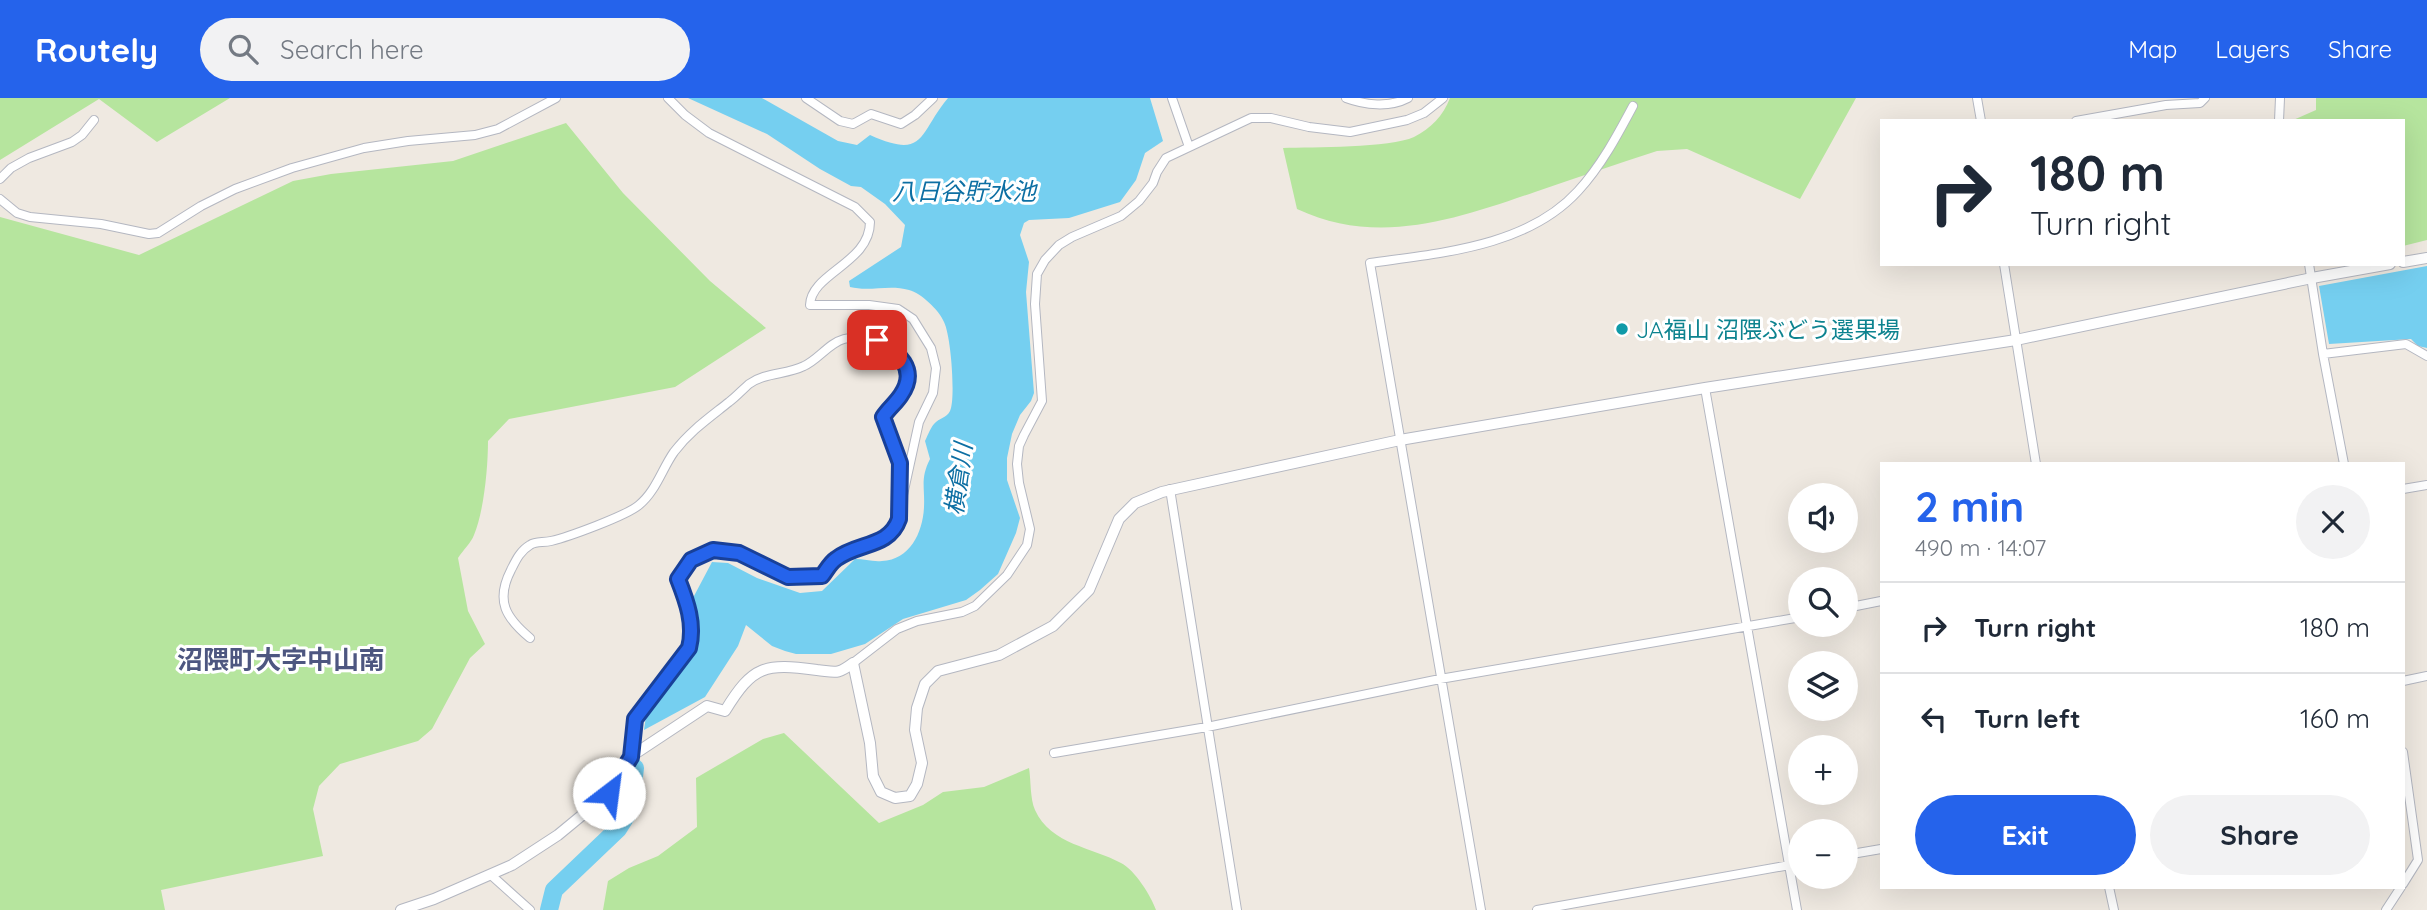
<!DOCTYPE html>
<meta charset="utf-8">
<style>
:root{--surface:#fff;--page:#f2f2f3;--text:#1f2937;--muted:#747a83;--line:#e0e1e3;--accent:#2563eb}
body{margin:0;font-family:Quicksand,"Noto Sans JP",sans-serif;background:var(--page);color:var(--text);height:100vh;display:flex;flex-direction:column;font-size:26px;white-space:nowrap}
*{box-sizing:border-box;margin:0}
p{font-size:23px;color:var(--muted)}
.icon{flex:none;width:38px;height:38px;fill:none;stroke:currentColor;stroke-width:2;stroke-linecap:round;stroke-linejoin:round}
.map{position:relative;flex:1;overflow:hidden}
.side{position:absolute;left:1880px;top:364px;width:525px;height:427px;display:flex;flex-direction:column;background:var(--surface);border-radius:0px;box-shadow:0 7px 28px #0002}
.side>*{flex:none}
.top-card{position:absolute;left:1880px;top:21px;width:525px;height:147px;border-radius:0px;box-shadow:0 7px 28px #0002;background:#fff;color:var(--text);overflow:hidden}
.controls{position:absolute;left:1788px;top:385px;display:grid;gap:14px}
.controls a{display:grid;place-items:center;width:70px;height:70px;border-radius:50%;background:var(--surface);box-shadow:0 7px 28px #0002;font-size:35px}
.pin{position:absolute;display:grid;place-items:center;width:60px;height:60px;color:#fff;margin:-30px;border-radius:14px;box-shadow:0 4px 10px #0006}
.me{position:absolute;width:77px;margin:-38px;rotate:30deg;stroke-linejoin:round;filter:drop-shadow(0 0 5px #0008)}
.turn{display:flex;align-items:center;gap:24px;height:147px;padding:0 35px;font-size:32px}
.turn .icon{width:91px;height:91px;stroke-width:2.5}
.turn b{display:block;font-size:49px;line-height:60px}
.round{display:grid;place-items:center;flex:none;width:74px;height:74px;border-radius:37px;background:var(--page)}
.headline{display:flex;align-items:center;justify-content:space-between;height:119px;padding:0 35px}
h1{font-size:42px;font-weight:700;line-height:52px;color:var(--accent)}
.primary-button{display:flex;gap:14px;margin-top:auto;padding:14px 35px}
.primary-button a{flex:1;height:80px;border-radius:42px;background:var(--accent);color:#fff;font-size:28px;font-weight:700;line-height:80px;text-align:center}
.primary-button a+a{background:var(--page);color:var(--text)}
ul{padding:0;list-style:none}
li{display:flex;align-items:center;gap:21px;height:91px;padding:0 35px;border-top:2px solid var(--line)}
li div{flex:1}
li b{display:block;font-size:26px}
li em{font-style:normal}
header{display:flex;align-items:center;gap:42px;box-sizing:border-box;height:98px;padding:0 35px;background:var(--accent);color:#fff}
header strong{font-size:33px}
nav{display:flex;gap:38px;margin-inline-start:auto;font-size:24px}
.search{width:490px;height:63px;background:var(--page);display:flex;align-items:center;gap:18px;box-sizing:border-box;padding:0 24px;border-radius:38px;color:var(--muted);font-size:26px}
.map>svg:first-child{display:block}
</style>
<header>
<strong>Routely</strong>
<div class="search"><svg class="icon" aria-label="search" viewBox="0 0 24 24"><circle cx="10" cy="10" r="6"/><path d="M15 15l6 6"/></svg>Search here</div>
<nav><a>Map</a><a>Layers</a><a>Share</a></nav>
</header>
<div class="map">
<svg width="2427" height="812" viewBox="0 0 2427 812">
<rect width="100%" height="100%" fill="#efe9e1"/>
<path fill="#b6e59e" d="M0 0H230L157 44 99 1 0 62Z
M1450 0H1856L1800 101 1687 51 1657 53C1616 66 1576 80 1535 94 1456 121 1378 149 1297 111L1283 50C1313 49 1390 50 1414 39 1431 30 1443 18 1450 0Z
M2316 0H2427V142L2403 148V23H2291L2316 12Z
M566 25 623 95 710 183 766 230 675 289 509 321 488 343C488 369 484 413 474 437 471 445 463 452 458 460L468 513 485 546 470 560 432 631 418 643 340 666 319 688 313 711 323 758 161 792 165 812H0V119L139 157 293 83 331 76 453 63Z
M784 635 879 725 923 707 943 694 984 689 1029 670C1031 682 1030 701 1035 712 1051 747 1092 749 1121 765 1135 772 1151 798 1156 812H603L608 783 629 770 658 758 697 729 696 680 763 641Z"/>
<path fill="#75cff0" d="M688 0H762L838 43 857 47 870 37C926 62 918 36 948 0H1150L1163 43 1145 55 1136 82 1120 104 1069 120 1029 122 1024 125 1020 137 1029 164 1026 194 1034 295 1031 303 1020 317 1012 336 1007 360V382L1020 420 1016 435 998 476 980 492 966 502 903 521 865 546 831 556H796L785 553 772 548 746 527 738 548 705 599 644 632 646 618 696 548 692 511 694 498 712 464 728 465 757 480 800 495 822 493 855 461C864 461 873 464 882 463 910 462 923 434 924 409 925 389 920 381 930 361L925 343C928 337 931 328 936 324 942 319 949 319 951 310 955 295 951 238 944 224 939 212 921 195 909 192 889 186 870 194 850 189L849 183 901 149 905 127 885 106 861 89 851 88 820 71 767 36Z
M2427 168V250L2418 248 2411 241 2329 246 2319 188Z"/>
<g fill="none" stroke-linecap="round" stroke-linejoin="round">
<path stroke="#75cff0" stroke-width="18" d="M549 812 554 792 618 731 630 712 635 670"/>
<g stroke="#b4b7c1" stroke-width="10">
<path id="minor" d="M806 0 840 23 853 26 871 16 901 26 915 17 933 0
M1172 0 1189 49
M1346 0C1365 7 1389 10 1408 0
M1977 0 1981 23
M2076 23 2166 7 2200 5 2205 0
M2279 23 2280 0
M0 81 11 70 29 60 72 44 82 37 94 22
M0 101 17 115 30 119 101 126 149 136 158 135 201 108 235 91 292 70 364 50 408 43 475 37 498 31 556 0
M2004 166 2036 366
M2309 166 2323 256 2344 366
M2323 256 2406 246 2427 258
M1705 290 1797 812
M1170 391 1237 812
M2403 391 2427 387
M1846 510 1881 503
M530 540C506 520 495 503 511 472 516 462 520 453 530 447 536 443 543 445 551 443 568 439 626 418 639 407 656 393 662 371 674 354 690 333 709 320 729 304 736 299 742 292 749 286 766 274 786 277 804 268 818 262 829 245 844 241 870 234 914 251 906 284 903 299 890 306 883 319L899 365V411
M853 565 897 531 917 523 962 514 975 508 1007 477 1027 447 1030 431 1019 385 1017 366 1019 348 1024 337 1042 303 1035 206 1037 176 1045 162 1059 147 1072 139 1121 118 1139 103 1153 85 1157 74 1166 60 1251 20H1271L1309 29 1350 34 1407 22 1424 15 1443 0
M2403 583 2427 578
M2403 654 2418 762 2403 786
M1054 655 1207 629 1440 581 1801 519
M630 659 635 621 689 550C696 526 687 504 679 481L691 462 713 451 739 455 787 479 822 478 835 461 889 439 896 429 919 324 933 295 936 270 931 250 913 221 898 211 869 207H810C811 175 870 165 870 124L855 109 709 35 685 17 668 0
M1846 757 1881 751
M491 777 530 812
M2109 789 2114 812
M1481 812 1370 165C1440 155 1527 149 1578 93 1601 68 1617 38 1633 8
M1537 812 1801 765
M2386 812 2401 789"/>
</g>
<g stroke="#b4b7c1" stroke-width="12">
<path id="tertiary" d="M2403 164 2427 160
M401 812 434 801 512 767 558 737 609 695 630 659 707 608 725 613C753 567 765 565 817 572 836 574 837 577 853 565L870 645 873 678 881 694 895 700 910 698 917 686 922 665 915 632 917 610 925 586 938 573 999 557 1053 528 1089 492 1119 421 1135 405 1162 394 1400 342 1705 290 2016 242 2312 180 2390 166"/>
</g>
<use href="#minor" stroke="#fff" stroke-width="8"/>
<use href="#tertiary" stroke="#fff" stroke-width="10"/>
</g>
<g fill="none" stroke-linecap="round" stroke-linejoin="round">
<g stroke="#184099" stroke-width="18">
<path id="route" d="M609 695 631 659 635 621 689 550C695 526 687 504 678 481L691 462 713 452 739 455 788 479 822 478C826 473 830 465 836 461 858 444 889 450 899 421L900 365 883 319C888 311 896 305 901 297 919 271 898 254 877 242"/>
</g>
<use href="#route" stroke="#2563eb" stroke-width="12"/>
</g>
<circle fill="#0f9aa8" stroke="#fff" stroke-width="2.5" cx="1622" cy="231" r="7"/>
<g text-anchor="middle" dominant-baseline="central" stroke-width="6" stroke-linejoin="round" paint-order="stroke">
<g font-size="23" fill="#0d838f" stroke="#fff" text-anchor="start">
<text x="1636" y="231">JA福山 沼隈ぶどう選果場</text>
</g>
<g font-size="24" font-style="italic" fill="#0d6fa3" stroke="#fff">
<text x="964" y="93">八日谷貯水池</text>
<text transform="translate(958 381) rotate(-82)">横倉川</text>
</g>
<g font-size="26" font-weight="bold" fill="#4d5680" stroke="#fff">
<text x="281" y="561">沼隈町大字中山南</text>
</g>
</g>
</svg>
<div class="controls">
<a><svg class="icon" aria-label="sound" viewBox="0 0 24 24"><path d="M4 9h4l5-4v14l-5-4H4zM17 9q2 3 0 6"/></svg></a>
<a><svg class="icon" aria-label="search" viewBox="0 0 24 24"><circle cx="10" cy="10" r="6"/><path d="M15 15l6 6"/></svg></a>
<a><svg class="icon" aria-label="layers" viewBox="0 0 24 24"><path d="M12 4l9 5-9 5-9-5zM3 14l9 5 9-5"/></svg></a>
<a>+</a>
<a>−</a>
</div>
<div class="pin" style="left:877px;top:242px;background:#d93025"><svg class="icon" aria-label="arrive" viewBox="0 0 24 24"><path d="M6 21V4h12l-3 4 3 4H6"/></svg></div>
<svg class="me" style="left:609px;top:695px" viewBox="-20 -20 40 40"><circle r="19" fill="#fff"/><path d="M0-13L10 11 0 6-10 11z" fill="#2563eb"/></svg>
<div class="top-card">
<div class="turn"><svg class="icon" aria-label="right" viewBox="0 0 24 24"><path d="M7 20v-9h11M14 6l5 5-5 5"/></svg><div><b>180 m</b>Turn right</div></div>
</div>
<section class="side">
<div class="headline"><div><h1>2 min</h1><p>490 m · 14:07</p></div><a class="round"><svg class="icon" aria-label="close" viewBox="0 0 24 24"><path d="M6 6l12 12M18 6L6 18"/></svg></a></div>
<ul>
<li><svg class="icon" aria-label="right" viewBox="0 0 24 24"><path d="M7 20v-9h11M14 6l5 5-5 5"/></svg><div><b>Turn right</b></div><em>180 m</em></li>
<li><svg class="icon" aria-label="left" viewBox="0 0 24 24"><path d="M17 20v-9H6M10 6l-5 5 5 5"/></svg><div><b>Turn left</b></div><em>160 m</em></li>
</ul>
<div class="primary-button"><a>Exit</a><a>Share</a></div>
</section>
</div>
